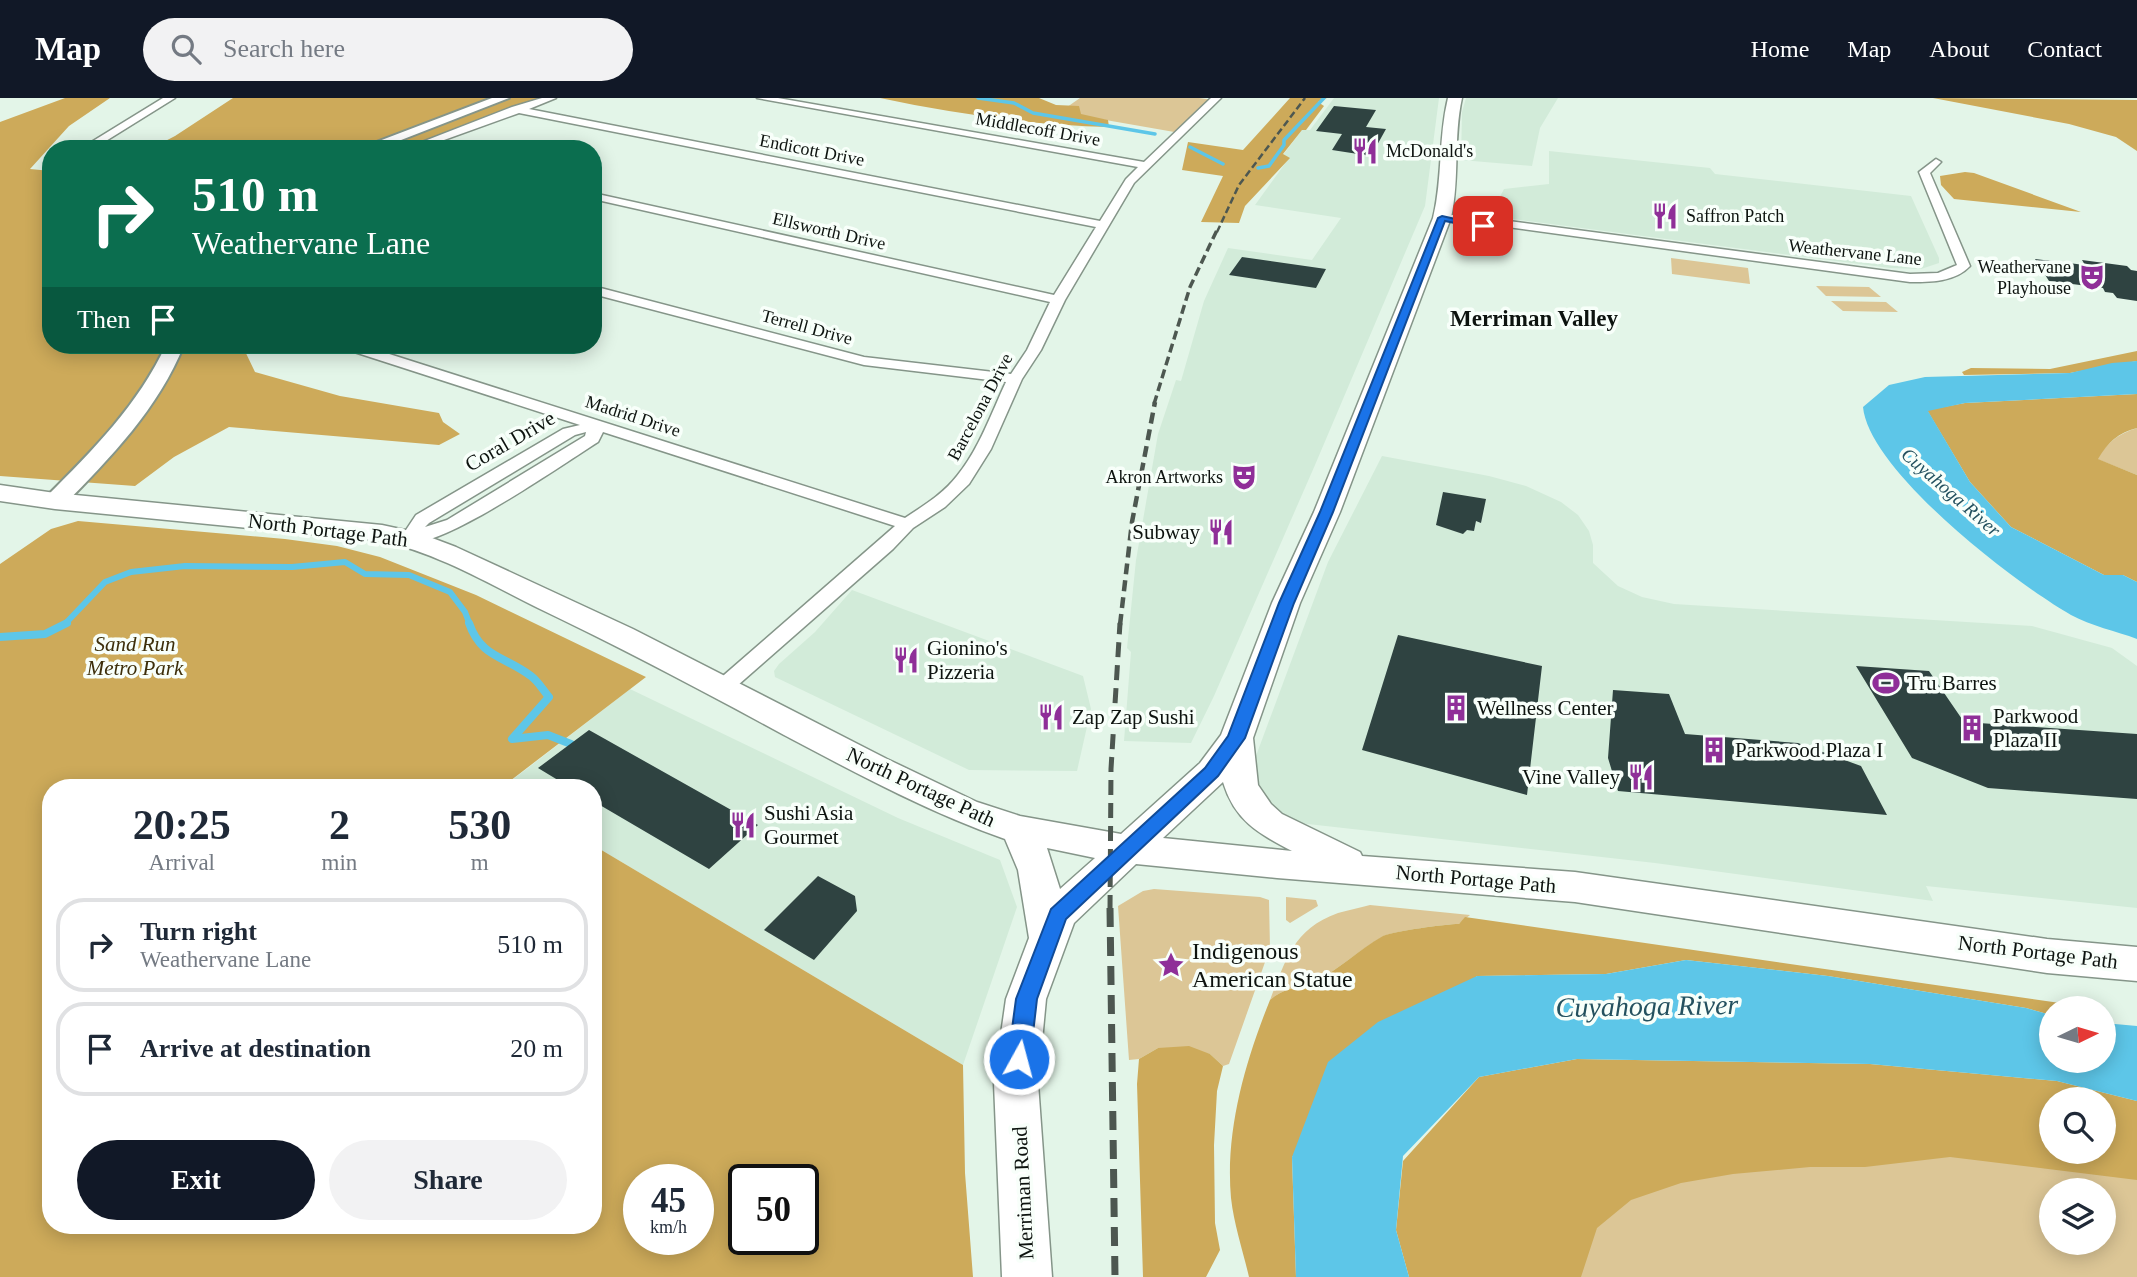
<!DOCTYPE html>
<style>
:root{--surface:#fff;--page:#f2f2f3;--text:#1f2937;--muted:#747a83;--line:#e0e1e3;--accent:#111827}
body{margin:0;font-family:Georgia,serif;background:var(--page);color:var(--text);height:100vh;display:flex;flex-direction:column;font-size:26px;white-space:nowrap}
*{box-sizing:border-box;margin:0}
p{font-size:23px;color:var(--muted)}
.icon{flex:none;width:38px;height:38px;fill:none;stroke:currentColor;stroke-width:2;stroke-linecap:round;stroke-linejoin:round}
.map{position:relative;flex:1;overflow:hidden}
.details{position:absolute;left:42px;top:681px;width:560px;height:455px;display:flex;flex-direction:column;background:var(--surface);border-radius:28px;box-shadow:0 4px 18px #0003}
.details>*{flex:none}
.hud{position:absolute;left:42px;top:42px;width:560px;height:214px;border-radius:28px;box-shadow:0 4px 18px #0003;background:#0b6e4f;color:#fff;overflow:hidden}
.needle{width:46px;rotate:85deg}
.controls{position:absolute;left:2039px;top:898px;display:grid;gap:14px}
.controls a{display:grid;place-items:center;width:77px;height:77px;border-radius:50%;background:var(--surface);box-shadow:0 4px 18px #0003;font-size:35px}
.speed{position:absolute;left:623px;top:1066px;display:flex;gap:14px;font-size:35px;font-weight:700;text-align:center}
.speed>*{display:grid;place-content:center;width:91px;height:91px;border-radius:50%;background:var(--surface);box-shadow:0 4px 18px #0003;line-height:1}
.speed small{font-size:18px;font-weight:400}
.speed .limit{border:4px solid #111;border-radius:10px;background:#fff;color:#111}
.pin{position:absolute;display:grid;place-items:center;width:60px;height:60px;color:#fff;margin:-30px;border-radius:14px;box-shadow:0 4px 10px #0006}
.me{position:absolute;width:77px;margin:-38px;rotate:7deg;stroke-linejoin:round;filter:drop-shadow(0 0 5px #0008)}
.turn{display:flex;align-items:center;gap:24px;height:147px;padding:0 35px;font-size:32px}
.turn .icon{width:91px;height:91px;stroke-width:2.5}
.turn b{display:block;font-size:49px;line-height:60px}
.then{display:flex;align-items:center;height:66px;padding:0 35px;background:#0003;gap:14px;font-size:26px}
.eta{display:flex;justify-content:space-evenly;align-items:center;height:119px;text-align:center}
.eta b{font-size:42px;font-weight:700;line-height:49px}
.cta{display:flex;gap:14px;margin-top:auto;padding:14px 35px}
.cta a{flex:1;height:80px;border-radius:42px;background:var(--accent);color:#fff;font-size:28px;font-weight:700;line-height:80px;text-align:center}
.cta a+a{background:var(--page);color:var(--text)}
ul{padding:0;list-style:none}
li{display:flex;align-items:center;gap:21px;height:94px;margin:0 14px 10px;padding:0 21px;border:4px solid var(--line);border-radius:28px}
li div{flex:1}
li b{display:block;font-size:26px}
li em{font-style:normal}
header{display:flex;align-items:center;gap:42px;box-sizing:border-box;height:98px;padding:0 35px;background:var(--accent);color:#fff}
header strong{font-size:33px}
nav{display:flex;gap:38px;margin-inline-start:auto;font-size:24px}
.search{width:490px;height:63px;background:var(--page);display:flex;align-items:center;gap:18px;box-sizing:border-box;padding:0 24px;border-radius:38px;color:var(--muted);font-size:26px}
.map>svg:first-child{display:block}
</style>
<header>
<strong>Map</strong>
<div class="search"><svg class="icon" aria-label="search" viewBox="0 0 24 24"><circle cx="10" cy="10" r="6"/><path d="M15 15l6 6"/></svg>Search here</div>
<nav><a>Home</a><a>Map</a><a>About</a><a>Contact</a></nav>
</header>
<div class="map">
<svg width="2137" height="1179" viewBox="0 0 2137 1179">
<rect width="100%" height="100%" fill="#e3f5e8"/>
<path fill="#d2ebd9" d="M1334 0H1439L1425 108 1315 367 1214 598 1191 645 1124 643 1131 554 1127 550 1136 462 1158 336 1176 282 1181 283 1204 203 1228 150 1312 162 1341 120 1255 107 1289 60 1283 57 1302 32H1310Z
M1466 0H1558L1540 30 1532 68 1461 62 1462 14Z
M1549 53 1710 70 1715 76 1911 98 1939 160V165L1921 171 1890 170 1490 118 1504 91 1549 86Z
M1382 358 1489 378 1526 388 1561 404 1578 417 1589 433 1593 447V465L1618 488 1642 499 1674 506 2032 528 2112 550 2137 568V810L1926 788 1933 803 1655 765 1290 724 1273 715 1250 674 1328 464Z
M852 492 1083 578 1091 611 1077 673 969 672 775 579 774 573 779 566 815 534Z
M630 591 898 720 1000 762 1017 809 963 967 593 747V690H502Z"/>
<path fill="#dcc696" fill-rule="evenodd" d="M1080 0H1199L1214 2 1180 35 1060 14Z
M1671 160 1748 170 1750 186 1672 176Z
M1816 188 1869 189 1881 199 1826 198Z
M1831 203 1886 204 1898 214 1843 213Z
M2137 330V377L2097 361C2108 344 2118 336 2137 330Z
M1154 791 1260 799 1269 802 1270 850 1229 966 1223 968 1210 956 1158 950 1139 961 1129 962 1118 808 1143 793Z
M1286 799 1316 802 1318 808 1290 825 1286 822Z
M1370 807 1470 817 1459 826C1445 826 1395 833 1384 838 1359 851 1340 872 1314 883 1298 890 1283 890 1270 902 1286 862 1293 831 1338 815 1348 812 1360 810 1370 807Z
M1621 997 2051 1054 2137 1062V1179H1444ZM2051 1092H2104V1144H2051Z"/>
<path fill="#cdaa5a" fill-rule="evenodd" d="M65 0H110L69 28 30 71 51 73V247H242L255 274 340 298 439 315 443 324 460 336 439 347 229 329 174 359 135 388 0 378V24Z
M233 0H545L403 51H150L175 38Z
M880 0H1039L1056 7 1079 8 1081 16 1108 22 1109 29C1032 27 956 16 880 0Z
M1290 0H1327L1318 4 1324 8 1306 32H1302L1283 56 1290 60 1245 108 1239 125 1201 124 1223 78 1182 72 1188 44 1243 52Z
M1933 0 2137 2V53L2116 39 2069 26Z
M1965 74 1974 75 2081 114 1954 101 1941 87 1940 78Z
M2137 253V263L2070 275 1964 277 1962 274 1971 270 2050 271Z
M2137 296V330C2118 335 2108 344 2098 361L2137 377V484L2123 477H2104L2011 429 1970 384 1927 312 1965 305Z
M78 423 285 441 337 448 380 459 476 497 646 579 502 689 51 690V1127H593V747L963 967 965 1075 973 1179H0V466L51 431ZM639 1082H698V1141H639ZM744 1082H803V1141H744Z
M1465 819 2060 905 2062 910H2051V917L2026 910 1828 878 1686 862 1606 876 1477 878 1292 1059 1296 1179H1249C1243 1153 1234 1127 1231 1100 1225 1033 1245 964 1270 902 1283 890 1298 890 1314 883 1340 872 1359 851 1383 838 1395 833 1445 826 1459 826Z
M1189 948 1210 956 1223 968 1217 993 1214 1047 1215 1125 1220 1152 1206 1179H1143L1137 986 1139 961 1158 950Z
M1577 961 1870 966 2057 983 2137 1003V1082L1950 1059 1865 1069H1810L1733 1076 1681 1085 1631 1102 1597 1130 1581 1179H1409L1396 1132 1403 1063 1479 979ZM2051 1001H2104V1054H2051Z"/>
<path fill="#5dc6e8" d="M2137 263V296L1965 305 1928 313 1970 384 2011 429 2104 477H2123L2137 484V541C2116 533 2091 528 2071 517 2016 486 1869 373 1863 309L1889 287 1925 279 2070 275 2112 265Z
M1686 862 1828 878 2026 910 2051 917V962H2104V925L2137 928V1003L2057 983 1870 966 1577 961 1479 979 1403 1058 1396 1132 1409 1179H1296L1292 1059 1328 964 1378 924 1477 878 1606 876Z"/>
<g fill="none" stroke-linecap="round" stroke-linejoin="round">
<path stroke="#5dc6e8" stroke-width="3.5" d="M978 0 1014 5 1033 15 1155 36
M1190 49 1223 66
M1258 70 1269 68 1284 47V42L1324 0"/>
<path stroke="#5dc6e8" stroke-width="6" d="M64 527 105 484 131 474 185 468 292 469 345 464 365 476 409 477 450 494 465 514 470 527"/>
<path stroke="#5dc6e8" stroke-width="8" d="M469 525C481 560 505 558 531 578 538 583 543 592 549 599L512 641 548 637 571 646
M0 539 45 536 67 525"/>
</g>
<path fill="#2f4341" d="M1334 8 1376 12 1366 29 1386 31 1371 58 1332 52 1342 36 1316 33Z
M1242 159 1326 171 1316 190 1229 177Z
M2035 161 2085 167 2082 162 2127 168 2131 172 2137 173V203L2117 200 2113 195 2105 194 2103 190 2049 183Z
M1443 394 1486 401 1481 425 1476 423 1474 433 1467 432 1463 436 1436 427Z
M1398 537 1542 568 1527 697 1362 652Z
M1856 568 1929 573 1964 624 2137 636V701L1988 690 1912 660Z
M1613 592 1669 596 1685 636 1798 645 1861 668 1887 717 1618 693 1608 660Z
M589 632 758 727 709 771 593 703V690H571L538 670Z
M818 778 855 798 857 813 814 862 764 832Z"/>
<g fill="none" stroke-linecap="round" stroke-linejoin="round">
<g stroke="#859589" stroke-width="3">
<path id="minor" d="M163 0H175L93 51H80Z
M542 0H556L529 11 1100 123 1126 81 1138 69 757 0H778L1144 64 1211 0H1221L1134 85 1065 202 1041 252 1022 281 991 351 969 386 945 409 913 430 893 451 730 594H716L713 589 716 584 895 428 603 334 598 344C563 366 438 454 403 445L400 441 416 417 563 331 580 327 342 250 340 247H361L905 420C923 408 943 396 957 378 979 351 991 316 1006 284L864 267 593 196V188L864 259 1011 276 1027 252 1050 204 593 101V95L1054 197 1096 129 519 15 419 51H404L512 9ZM586 334 585 338 447 422 425 429 429 425 575 337Z
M1936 61 1941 64 1930 75 1970 168C1955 184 1931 184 1910 184L1463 123H1442L1436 120 1442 117H1463L1910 176 1938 175 1957 167 1919 74Z"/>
</g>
<g stroke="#859589" stroke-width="4">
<path id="tertiary" d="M492 0H509L378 51H358Z
M166 247H184C158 311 111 359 63 408H47L43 403 47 398C93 352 138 307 166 247Z"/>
</g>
<g stroke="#859589" stroke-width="3">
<path id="secondary" d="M1448 0H1462C1453 40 1460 80 1451 120L1340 414 1300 505 1253 640 1258 687 1271 706 1282 716 1360 754 1362 758 1575 774 2047 841 2137 849V883L2047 875 1575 804 1277 780 1136 766 1074 825 1046 901 1038 985 1052 1179H1002L994 985 1006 901 1029 840 1018 772 1005 741C928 714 856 675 784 637 703 593 622 550 538 510 488 485 437 455 382 443L55 411 0 403V387L55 395 382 427 419 435 456 449 633 531 887 661 977 704 1020 718 1121 736 1200 665 1221 637 1272 505 1314 414 1433 120C1443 80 1438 40 1448 0ZM1223 684C1235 723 1258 735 1292 753L1163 740ZM1047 750 1095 760 1060 791Z"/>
</g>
<use href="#minor" fill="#fff" fill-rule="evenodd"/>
<use href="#tertiary" fill="#fff" fill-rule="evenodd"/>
<use href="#secondary" fill="#fff" fill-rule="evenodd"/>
<path stroke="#4d5750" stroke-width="2.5" stroke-dasharray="7 3.5" stroke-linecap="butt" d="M1217 134 1239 87 1305 0"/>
<path stroke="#4d5750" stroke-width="3.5" stroke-dasharray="9 4.5" stroke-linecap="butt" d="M1154 306 1190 189 1217 132"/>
<path stroke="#4d5750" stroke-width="4.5" stroke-dasharray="11 6" stroke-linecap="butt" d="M1120 527 1132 424 1155 304"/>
<path stroke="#4d5750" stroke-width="5" stroke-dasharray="15 8" stroke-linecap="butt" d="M1110 812 1111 671 1120 525"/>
<path stroke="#4d5750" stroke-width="7" stroke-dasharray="19 10" stroke-linecap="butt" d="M1110 810 1115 1179"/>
</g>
<path fill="#1a73e8" stroke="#114b97" stroke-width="2" d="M1442 118 1487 128 1483 131 1445 123 1333 414 1294 505 1245 640 1218 678 1066 821 1037 901 1030 961 1027 968 1019 971 1011 968 1008 961 1016 901 1051 811 1205 670 1228 638 1279 505 1320 414 1438 120Z"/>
<defs>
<g id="restaurant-bare" transform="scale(2.1)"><path d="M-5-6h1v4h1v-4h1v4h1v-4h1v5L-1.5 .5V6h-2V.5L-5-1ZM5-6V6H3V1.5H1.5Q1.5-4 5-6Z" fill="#8f2f98" stroke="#f8fffa" stroke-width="2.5" paint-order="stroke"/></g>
<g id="theatre-bare" transform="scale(2.1)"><path d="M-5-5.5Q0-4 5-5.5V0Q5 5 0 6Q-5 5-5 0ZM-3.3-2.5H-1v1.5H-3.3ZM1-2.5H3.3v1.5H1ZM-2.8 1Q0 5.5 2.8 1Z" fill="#8f2f98" stroke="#f8fffa" stroke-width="2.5" paint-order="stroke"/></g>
<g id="stadium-bare" transform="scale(2.1)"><path d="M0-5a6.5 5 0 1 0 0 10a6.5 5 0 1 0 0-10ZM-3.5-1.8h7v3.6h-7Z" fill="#8f2f98" stroke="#f8fffa" stroke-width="2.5" paint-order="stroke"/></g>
<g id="building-bare" transform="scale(2.1)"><path d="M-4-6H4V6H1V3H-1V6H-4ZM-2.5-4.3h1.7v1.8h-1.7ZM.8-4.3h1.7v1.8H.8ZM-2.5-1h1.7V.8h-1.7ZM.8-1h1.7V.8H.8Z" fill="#8f2f98" stroke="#f8fffa" stroke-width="2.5" paint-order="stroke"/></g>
<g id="sight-bare" transform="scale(2.1)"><path d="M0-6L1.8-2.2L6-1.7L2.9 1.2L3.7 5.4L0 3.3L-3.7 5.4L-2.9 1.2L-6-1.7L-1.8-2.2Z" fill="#8f2f98" stroke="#f8fffa" stroke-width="2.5" paint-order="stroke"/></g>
</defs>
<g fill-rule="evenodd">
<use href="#restaurant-bare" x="1365" y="53"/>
<use href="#restaurant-bare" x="1665" y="118"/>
<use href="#theatre-bare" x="2092" y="179"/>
<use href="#theatre-bare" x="1244" y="379"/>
<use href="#restaurant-bare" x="1221" y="434"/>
<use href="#restaurant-bare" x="906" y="562"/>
<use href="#stadium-bare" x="1886" y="585"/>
<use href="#building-bare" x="1456" y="610"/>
<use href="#restaurant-bare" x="1051" y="619"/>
<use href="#building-bare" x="1972" y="630"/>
<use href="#building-bare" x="1714" y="652"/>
<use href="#restaurant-bare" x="1641" y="679"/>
<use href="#restaurant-bare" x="743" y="727"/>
<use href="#sight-bare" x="1171" y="867"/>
</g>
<g text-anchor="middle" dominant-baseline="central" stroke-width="7" stroke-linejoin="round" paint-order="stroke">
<g font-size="18" fill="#0d130f" stroke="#f8fffa">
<text transform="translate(1038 31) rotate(10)">Middlecoff Drive</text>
<text transform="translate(812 52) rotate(11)">Endicott Drive</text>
<text transform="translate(829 133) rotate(13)">Ellsworth Drive</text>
<text transform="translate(1855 154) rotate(6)">Weathervane Lane</text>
<text transform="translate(807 229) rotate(15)">Terrell Drive</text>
<text transform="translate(980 309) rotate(-62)">Barcelona Drive</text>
<text transform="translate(633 318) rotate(18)">Madrid Drive</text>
</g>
<g font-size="18" fill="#0d130f" stroke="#f8fffa" text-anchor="start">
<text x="1386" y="53">McDonald's</text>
<text x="1686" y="118">Saffron Patch</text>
<text x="2071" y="169" text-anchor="end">Weathervane<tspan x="2071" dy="21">Playhouse</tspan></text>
<text x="1223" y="379" text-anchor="end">Akron Artworks</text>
</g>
<g font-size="19" font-style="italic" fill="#24515f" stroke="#f8fffa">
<text transform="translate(1951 394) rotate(41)">Cuyahoga River</text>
</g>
<g font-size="21" fill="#0d130f" stroke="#f8fffa">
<text transform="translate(510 343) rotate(-30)">Coral Drive</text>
<text transform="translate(328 432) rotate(7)">North Portage Path</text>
<text transform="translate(921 689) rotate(25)">North Portage Path</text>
<text transform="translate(1476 781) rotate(5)">North Portage Path</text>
<text transform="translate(2038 854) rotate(7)">North Portage Path</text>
<text transform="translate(1023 1095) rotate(-93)">Merriman Road</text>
</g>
<g font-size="21" fill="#0d130f" stroke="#f8fffa" text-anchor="start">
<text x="1200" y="434" text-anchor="end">Subway</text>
<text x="927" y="550">Gionino's<tspan x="927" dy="24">Pizzeria</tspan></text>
<text x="1907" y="585">Tru Barres</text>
<text x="1477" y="610">Wellness Center</text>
<text x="1993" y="618">Parkwood<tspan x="1993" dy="24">Plaza II</tspan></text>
<text x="1072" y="619">Zap Zap Sushi</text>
<text x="1735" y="652">Parkwood Plaza I</text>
<text x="1620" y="679" text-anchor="end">Vine Valley</text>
<text x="764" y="715">Sushi Asia<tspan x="764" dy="24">Gourmet</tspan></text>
</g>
<g font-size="21" font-style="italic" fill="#3d2e0a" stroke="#f8fffa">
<text x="135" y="546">Sand Run<tspan x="135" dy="24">Metro Park</tspan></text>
</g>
<g font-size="23" font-weight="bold" fill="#0d130f" stroke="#f8fffa">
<text x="1534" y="220">Merriman Valley</text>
</g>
<g font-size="24" fill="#0d130f" stroke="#f8fffa" text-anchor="start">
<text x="1192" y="853">Indigenous<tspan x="1192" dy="28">American Statue</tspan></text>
</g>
<g font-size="28" font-style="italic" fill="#24515f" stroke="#f8fffa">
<text transform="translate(1647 908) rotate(-1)">Cuyahoga River</text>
</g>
</g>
</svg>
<div class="controls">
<a><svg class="needle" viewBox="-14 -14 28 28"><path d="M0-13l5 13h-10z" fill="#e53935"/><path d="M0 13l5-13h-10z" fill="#747a83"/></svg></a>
<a><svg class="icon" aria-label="search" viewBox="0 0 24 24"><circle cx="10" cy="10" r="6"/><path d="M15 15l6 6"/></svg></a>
<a><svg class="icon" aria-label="layers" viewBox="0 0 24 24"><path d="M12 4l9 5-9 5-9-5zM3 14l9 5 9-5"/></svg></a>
</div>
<div class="speed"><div>45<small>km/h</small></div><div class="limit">50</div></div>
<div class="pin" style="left:1483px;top:128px;background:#d93025"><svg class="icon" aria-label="arrive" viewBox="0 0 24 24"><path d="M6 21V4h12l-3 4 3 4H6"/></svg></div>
<svg class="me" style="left:1019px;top:961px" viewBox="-20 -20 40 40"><circle r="17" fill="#1a73e8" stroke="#fff" stroke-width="3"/><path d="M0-11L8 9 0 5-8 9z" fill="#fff"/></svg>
<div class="hud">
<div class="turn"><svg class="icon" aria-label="right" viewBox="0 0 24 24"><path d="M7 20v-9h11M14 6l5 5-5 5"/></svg><div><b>510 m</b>Weathervane Lane</div></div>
<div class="then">Then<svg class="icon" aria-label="arrive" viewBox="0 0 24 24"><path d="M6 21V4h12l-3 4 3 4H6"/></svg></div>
</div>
<section class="details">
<div class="eta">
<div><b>20:25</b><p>Arrival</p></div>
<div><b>2</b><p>min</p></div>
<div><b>530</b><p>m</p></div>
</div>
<ul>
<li><svg class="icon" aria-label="right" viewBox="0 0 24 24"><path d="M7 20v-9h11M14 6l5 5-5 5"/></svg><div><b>Turn right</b><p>Weathervane Lane</p></div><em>510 m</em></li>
<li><svg class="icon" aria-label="arrive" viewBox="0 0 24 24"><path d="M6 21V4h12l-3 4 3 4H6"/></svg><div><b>Arrive at destination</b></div><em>20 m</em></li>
</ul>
<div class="cta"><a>Exit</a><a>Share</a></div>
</section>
</div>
